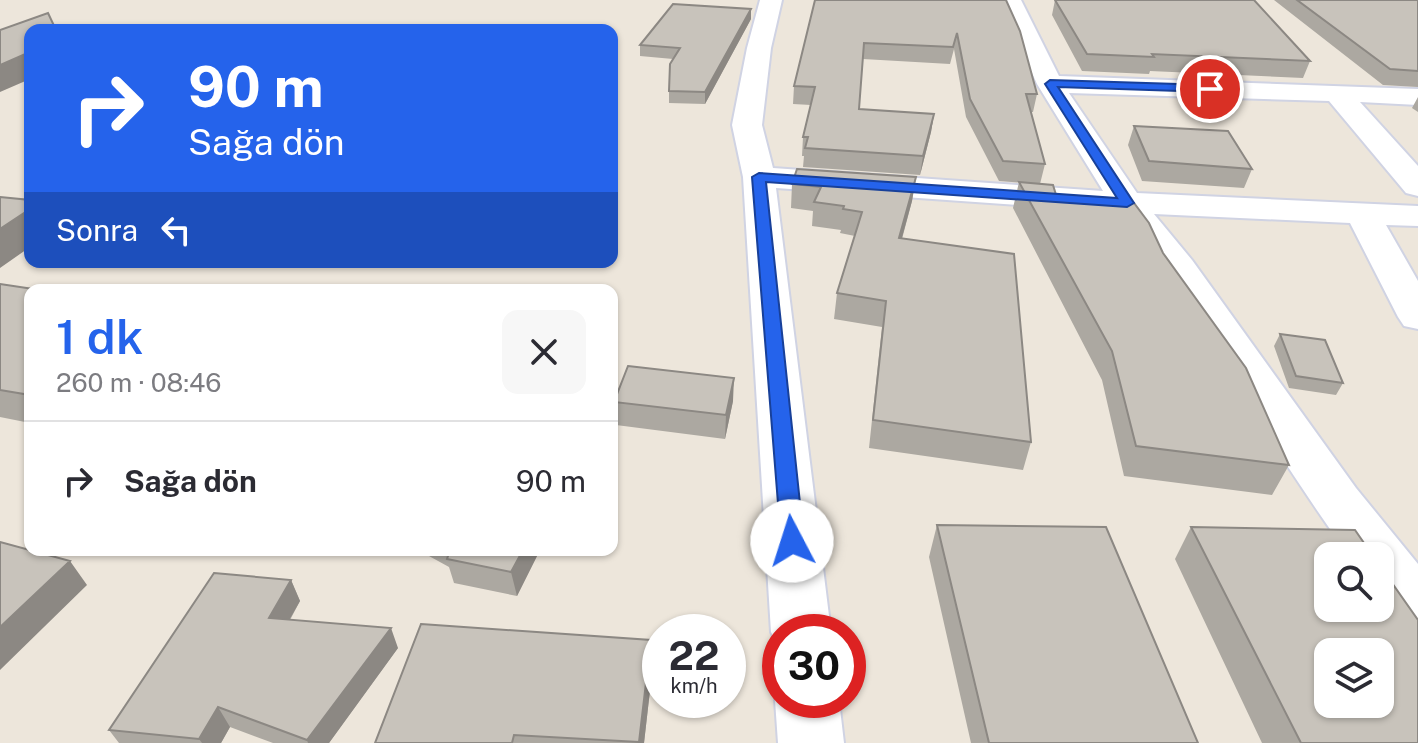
<!DOCTYPE html>
<html lang="tr">
<meta charset="utf-8">
<style>
:root{--surface:#fff;--page:#f7f7f7;--text:#2b2b33;--muted:#7c7c81;--line:#e1e1e2;--accent:#2563eb}
body{margin:0;font-family:"Public Sans",sans-serif;background:var(--page);color:var(--text);height:100vh;display:flex;flex-direction:column;font-size:30px;white-space:nowrap}
*{box-sizing:border-box;margin:0}
p{font-size:26px;color:var(--muted)}
.icon{flex:none;width:44px;height:44px;fill:none;stroke:currentColor;stroke-width:2;stroke-linecap:round;stroke-linejoin:round}
.map{position:relative;flex:1;overflow:hidden}
.drawer{position:absolute;left:24px;top:284px;width:594px;height:272px;display:flex;flex-direction:column;background:var(--surface);border-radius:16px;box-shadow:0 2px 6px #0004}
.drawer>*{flex:none}
.top-card{position:absolute;left:24px;top:24px;width:594px;height:244px;border-radius:16px;box-shadow:0 2px 6px #0004;background:#2563eb;color:#fff;overflow:hidden}
.tools{position:absolute;left:1314px;top:542px;display:grid;gap:16px}
.tools a{display:grid;place-items:center;width:80px;height:80px;border-radius:16px;background:var(--surface);box-shadow:0 2px 6px #0004;font-size:40px}
.speed{position:absolute;left:642px;top:614px;display:flex;gap:16px;font-size:40px;font-weight:700;text-align:center}
.speed>*{display:grid;place-content:center;width:104px;height:104px;border-radius:50%;background:var(--surface);box-shadow:0 2px 6px #0004;line-height:1}
.speed small{font-size:20px;font-weight:400}
.speed .limit{border:12px solid #d22;background:#fff;color:#111}
.pin{position:absolute;display:grid;place-items:center;width:68px;height:68px;color:#fff;margin:-34px;border:4px solid #fff;border-radius:50%;box-shadow:0 2px 8px #0007}
.me{position:absolute;width:88px;margin:-44px;rotate:355deg;stroke-linejoin:round;filter:drop-shadow(0 0 6px #0008)}
.turn{display:flex;align-items:center;gap:28px;height:168px;padding:0 32px;font-size:36px}
.turn .icon{width:104px;height:104px;stroke-width:2.5}
.turn b{display:block;font-size:56px;line-height:68px}
.then{display:flex;align-items:center;height:76px;padding:0 32px;background:#0003;gap:16px;font-size:30px}
.round{display:grid;place-items:center;flex:none;width:84px;height:84px;border-radius:16px;background:var(--page)}
.headline{display:flex;align-items:center;justify-content:space-between;height:136px;padding:0 32px}
h1{font-size:48px;font-weight:600;line-height:60px;color:var(--accent)}
ul{padding:0;list-style:none}
li{display:flex;align-items:center;gap:24px;height:120px;padding:0 32px;border-top:2px solid var(--line)}
li div{flex:1}
li b{display:block;font-size:30px}
li em{font-style:normal}
.map>svg:first-child{display:block}
</style>
<div class="map">
<svg width="1418" height="743" viewBox="0 0 1418 743">
<rect width="100%" height="100%" fill="#ede6db"/>
<g fill="none" stroke-linecap="round" stroke-linejoin="round">
<g stroke="#d0d3e3" stroke-width="4">
<path id="minor" d="M760 0H782L771 48 762 125 773 168 1103 191 1037 84 999 0H1021L1059 76 1418 89V105L1360 102 1418 166V196L1406 193 1329 101 1069 93 1137 193 1418 206V226L1386 225 1418 281V329L1404 326 1398 317 1350 223 1154 214 1192 260 1356 488 1418 564V630C1377 616 1380 594 1380 556H1349C1268 444 1201 322 1117 212L776 188 831 632H780V650L771 632 743 177 732 125 747 48Z
M780 689V700H839L844 743H778L775 700Z"/>
</g>
<use href="#minor" fill="#fff" fill-rule="evenodd"/>
</g>
<path fill="#aca8a1" d="M815 0H1006L1037 94 1033 112H1031L1045 164 1040 184 999 181 966 117 954 49 950 64 863 59 859 109 934 114 931 132 920 175 803 167 804 156H802L803 137 811 105 793 104 794 86Z
M1055 0 1310 61 1303 78 1150 71 1149 74 1082 71 1052 15Z
M1274 0H1418V87L1383 85Z
M751 19 705 104 669 103V91L673 59 640 56V45Z
M1418 97V112L1412 108Z
M1134 126 1252 169 1244 188 1142 181 1128 145Z
M916 177 912 201 902 239 1031 442 1023 470 869 448 882 327 834 319 837 293 855 236 840 233 841 230 812 226 813 211 791 208 792 184Z
M1019 182 1057 198 1163 253 1289 465 1272 495 1124 476 1102 380 1013 208Z
M0 284 30 290V423L0 417Z
M1280 334 1343 383 1336 395 1289 388 1274 346Z
M733 401 725 439 616 425 614 402Z
M937 525 1198 743H971L929 557Z
M1191 527 1418 743H1262L1175 559Z
M427 550H540L517 596 454 583 449 567 429 556Z
M291 580 300 601 290 620 398 648 329 743H273L230 727 221 743H119L109 730Z
M653 664 644 743H375Z"/>
<path fill="#8c8883" d="M751 9V19L705 104V92Z
M30 52V79L0 92V65Z
M934 114 931 132 920 175 923 156Z
M916 177 912 201 895 263 899 238Z
M30 209V247L0 268V229Z
M734 378 733 401 725 439 726 415Z
M523 550H540L517 596 511 572Z
M70 561 87 585 0 670V627Z
M291 580 300 601 279 638 269 618Z
M391 628 398 648 329 743H308L307 740Z
M651 640 653 664 644 743H639Z
M218 707 230 727 221 743H202L199 739Z"/>
<path fill="#c8c3bb" stroke="#8c8883" stroke-width="2" fill-rule="evenodd" d="M815 0H1006L1020 31 1037 94H1026L1045 164 1003 161 970 99 957 33 953 47 864 43 859 109 934 114 923 156 805 148 808 137H803L815 87 794 86Z
M1055 0H1254L1310 61 1152 54 1154 57 1087 54Z
M1297 0H1418V71L1390 69Z
M673 4 751 9 705 92 669 91 670 64 680 48 640 45Z
M48 13 56 30H30V52L0 65V30Z
M1134 126 1228 131 1252 169 1149 161Z
M797 169 916 177 899 238 1014 254 1031 442 873 420 886 301 837 293 862 212 843 209 844 206 814 202 821 187 792 184Z
M1019 182 1053 185 1057 198 1134 203 1149 223 1163 253 1246 368 1289 465 1136 446 1112 351Z
M0 197 30 200V209L0 229Z
M0 284 40 290H30V395L0 390Z
M1280 334 1325 340 1343 383 1296 376Z
M628 366 734 378 726 415 614 402Z
M937 525 1106 527 1198 743H989Z
M1191 527 1355 530 1373 556H1328V608H1380V566L1418 620V743H1301ZM1328 652H1380V704H1328Z
M0 542 70 561 0 627Z
M450 550H523L511 572 447 559Z
M214 573 291 580 269 618 391 628 307 740 218 707 199 739 109 730Z
M421 624 651 640 639 742 514 735 512 743H375Z"/>
<path fill="#2563eb" stroke="#184099" stroke-width="2" d="M1050 80 1210 85 1215 89 1210 92 1058 87 1134 203 1127 207 766 182 804 541 800 547 792 550 784 547 781 541 752 177 759 173 1117 198 1045 84Z"/>
</svg>
<div class="tools">
<a><svg class="icon" aria-label="search" viewBox="0 0 24 24"><circle cx="10" cy="10" r="6"/><path d="M15 15l6 6"/></svg></a>
<a><svg class="icon" aria-label="layers" viewBox="0 0 24 24"><path d="M12 4l9 5-9 5-9-5zM3 14l9 5 9-5"/></svg></a>
</div>
<div class="speed"><div>22<small>km/h</small></div><div class="limit">30</div></div>
<div class="pin" style="left:1210px;top:89px;background:#d93025"><svg class="icon" aria-label="arrive" viewBox="0 0 24 24"><path d="M6 21V4h12l-3 4 3 4H6"/></svg></div>
<svg class="me" style="left:792px;top:541px" viewBox="-20 -20 40 40"><circle r="19" fill="#fff"/><path d="M0-13L10 11 0 6-10 11z" fill="#2563eb"/></svg>
<div class="top-card">
<div class="turn"><svg class="icon" aria-label="right" viewBox="0 0 24 24"><path d="M7 20v-9h11M14 6l5 5-5 5"/></svg><div><b>90 m</b>Sağa dön</div></div>
<div class="then">Sonra<svg class="icon" aria-label="left" viewBox="0 0 24 24"><path d="M17 20v-9H6M10 6l-5 5 5 5"/></svg></div>
</div>
<section class="drawer">
<div class="headline"><div><h1>1 dk</h1><p>260 m · 08:46</p></div><a class="round"><svg class="icon" aria-label="close" viewBox="0 0 24 24"><path d="M6 6l12 12M18 6L6 18"/></svg></a></div>
<ul>
<li><svg class="icon" aria-label="right" viewBox="0 0 24 24"><path d="M7 20v-9h11M14 6l5 5-5 5"/></svg><div><b>Sağa dön</b></div><em>90 m</em></li>
</ul>
</section>
</div>
